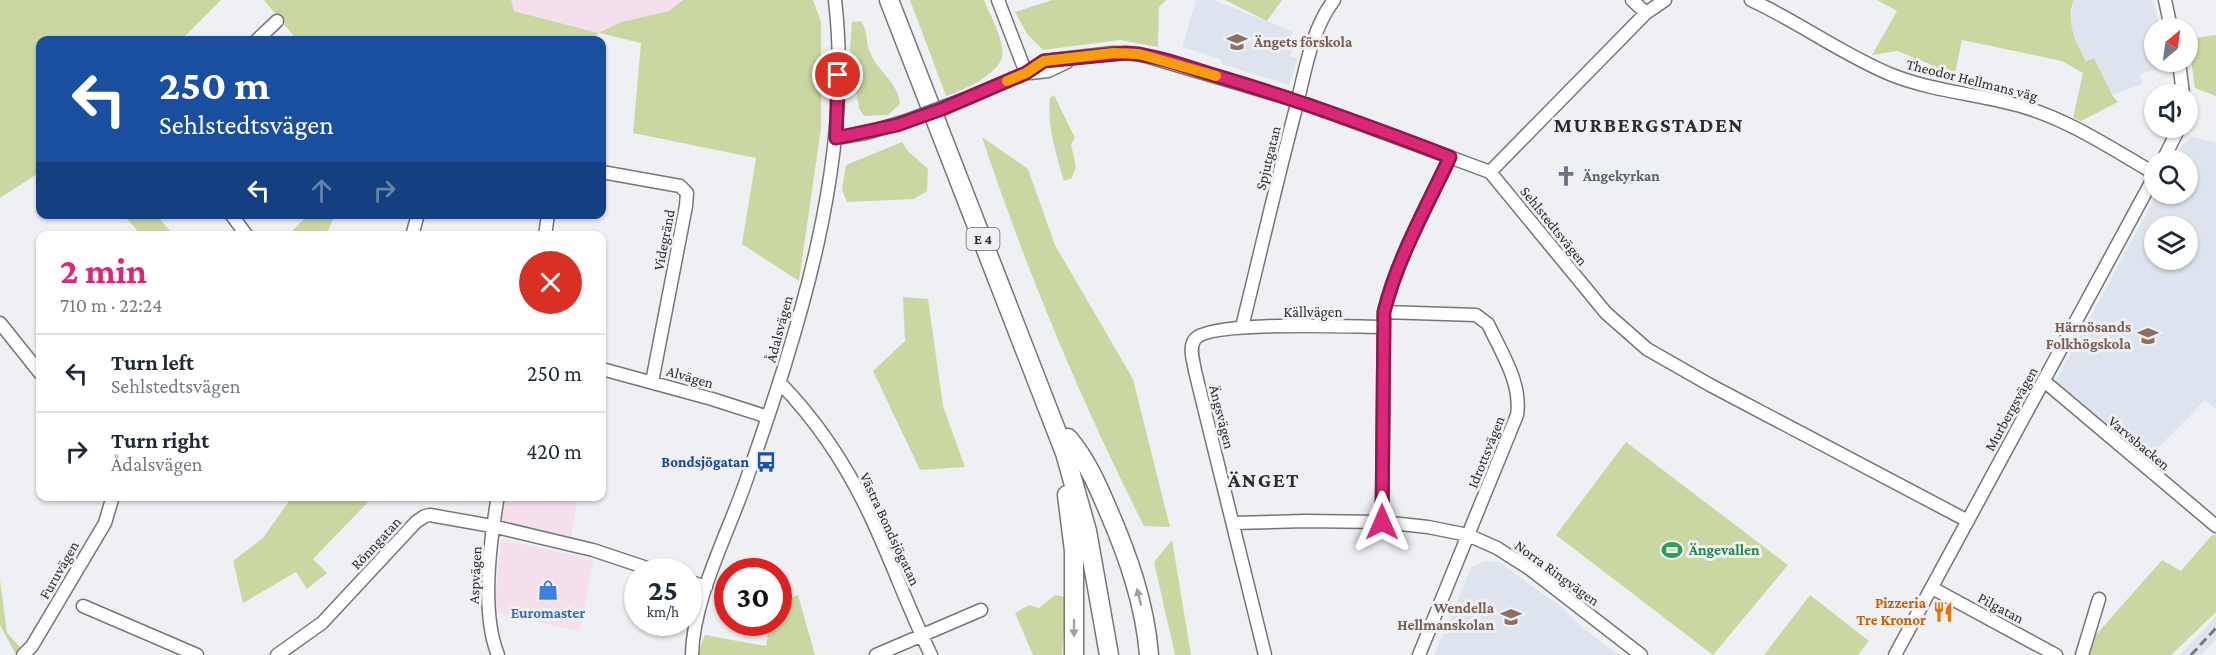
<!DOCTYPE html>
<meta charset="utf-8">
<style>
:root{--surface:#fff;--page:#f6f6f7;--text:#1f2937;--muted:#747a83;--line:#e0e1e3;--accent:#db2777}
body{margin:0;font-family:"Crimson Pro",serif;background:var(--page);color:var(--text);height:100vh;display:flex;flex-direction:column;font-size:22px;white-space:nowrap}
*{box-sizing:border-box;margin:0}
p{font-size:20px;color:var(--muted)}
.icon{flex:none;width:33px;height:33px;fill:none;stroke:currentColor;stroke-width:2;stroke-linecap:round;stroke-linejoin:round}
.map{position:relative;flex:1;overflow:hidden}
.drawer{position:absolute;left:36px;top:231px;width:570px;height:270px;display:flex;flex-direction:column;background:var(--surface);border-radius:12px;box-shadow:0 2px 4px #0004}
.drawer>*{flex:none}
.banner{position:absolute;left:36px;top:36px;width:570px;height:183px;border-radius:12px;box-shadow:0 2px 4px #0004;background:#1a4fa0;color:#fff;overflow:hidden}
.needle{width:39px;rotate:29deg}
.tools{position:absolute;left:2144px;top:18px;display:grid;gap:12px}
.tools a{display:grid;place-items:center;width:54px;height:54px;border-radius:50%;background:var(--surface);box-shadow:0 2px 4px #0004;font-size:30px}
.speed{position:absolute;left:624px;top:558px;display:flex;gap:12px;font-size:30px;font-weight:700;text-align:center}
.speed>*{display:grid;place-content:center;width:78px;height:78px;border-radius:50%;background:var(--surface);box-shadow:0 2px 4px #0004;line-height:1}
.speed small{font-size:15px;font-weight:400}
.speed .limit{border:9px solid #d22;background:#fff;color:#111}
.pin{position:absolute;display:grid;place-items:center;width:51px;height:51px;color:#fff;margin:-26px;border:3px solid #fff;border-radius:50%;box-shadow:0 2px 6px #0007}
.me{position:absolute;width:66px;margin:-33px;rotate:0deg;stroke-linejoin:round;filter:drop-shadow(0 0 4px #0008)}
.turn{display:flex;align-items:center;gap:21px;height:126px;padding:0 24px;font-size:27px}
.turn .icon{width:78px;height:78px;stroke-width:2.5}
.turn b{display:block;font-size:42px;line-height:51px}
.lanes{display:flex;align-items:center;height:57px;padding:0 24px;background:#0003;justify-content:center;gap:30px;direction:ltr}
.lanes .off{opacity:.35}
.round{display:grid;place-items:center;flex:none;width:63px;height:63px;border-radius:32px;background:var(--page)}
.head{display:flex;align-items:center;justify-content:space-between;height:102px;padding:0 24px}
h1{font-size:36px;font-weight:700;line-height:45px;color:var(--accent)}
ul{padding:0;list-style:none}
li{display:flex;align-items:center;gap:18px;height:78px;padding:0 24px;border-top:2px solid var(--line)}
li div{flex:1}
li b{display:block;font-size:22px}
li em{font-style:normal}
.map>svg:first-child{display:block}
</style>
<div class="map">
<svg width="2216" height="655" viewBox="0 0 2216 655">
<rect width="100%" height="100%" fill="#eff0f3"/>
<path fill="#dee4ee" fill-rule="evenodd" d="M1196 0H1213L1292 31 1288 48 1292 49 1290 56 1298 58 1289 85 1222 64 1220 59 1182 47Z
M2074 0H2152L2161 28H2154V62H2162L2159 69 2140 74 2142 84 2112 95 2094 58 2086 61 2078 46 2070 23Z
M2192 136 2216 143V409L2205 400 2147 459 2055 382 2157 194H2187V160H2174L2180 148ZM2187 226V260H2154V226Z
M1484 561 1499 562 1563 608 1582 627 1618 655H1434L1471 568Z
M2216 616V639L2201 655H2180Z"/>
<path fill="#f5dfec" d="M511 0H683L669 11 621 22 598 33 514 11Z
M505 497H578L571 538 501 525Z
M501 539 594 560 579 631 494 612Z"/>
<path fill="#cbd7a3" d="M0 0H221L181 40H40V172L0 198Z
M264 0H511L514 11 598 33 621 22 669 11 683 0H813L821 22V128L799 281 742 244 756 158 633 133 641 43 599 33 591 40H297Z
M910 0H984C989 13 1006 43 1002 57 997 76 963 90 946 96Z
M1052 0H1166L1159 7 1158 47 1120 40 1043 50 1027 34 1015 12Z
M1225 0H1282L1267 21Z
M1877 0H2074C2065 21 2076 43 2086 61L2094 58 2112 95 2118 102 2081 121 2073 118 2083 73 2062 61 1962 40 1953 83 1946 81 1930 64 1897 51 1872 55 1897 11Z
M861 21C869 34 865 40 870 52 878 73 898 81 900 104L888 115 864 116 859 108 850 50 852 22Z
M2216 35V96L2195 88 2188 39Z
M1054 95 1075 138 1071 144 1076 167 1072 178 1064 181C1056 155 1047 125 1050 98Z
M982 137 1028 169 1055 245 1133 379 1170 527 1144 526C1081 401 1026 270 982 137Z
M902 142 907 150 928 169 927 191 914 199 847 202 842 190 846 165Z
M124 215H156L174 235H141Z
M308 215H335L326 235H288Z
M903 297 928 299 943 406 965 467 920 470 873 371 905 341Z
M1626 442 1788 565 1713 655 1556 535Z
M292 497H373L313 559 327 573 307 589 296 572 243 603 233 561 263 538Z
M2216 535V612L2171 655H2086L2088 644 2162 560 2181 571 2211 536Z
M1172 540 1191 655H1175L1154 562Z
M0 580 7 633 23 650 15 653 0 625Z
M798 595 815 655H697L705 635 766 646 770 623 778 622 779 602Z
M1055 595 1066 597 1062 655H1033L1015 613 1029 605 1039 608Z
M1810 595 1869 641 1858 655H1764Z"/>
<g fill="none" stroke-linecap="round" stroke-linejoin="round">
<g stroke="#757679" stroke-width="15">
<path id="minor" d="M998 0 1026 73
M1632 0 1646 13
M1751 0C1799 22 1843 55 1892 75 1935 92 1981 94 2024 107 2071 121 2112 149 2154 173
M2165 0 2171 28
M257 40 277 21
M2179 62 2183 94
M1030 73 1048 71 1067 62
M970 97 1026 73 1044 61 1113 53 1139 54 1298 101 1490 172 1606 313 1647 349 1710 385 1968 521
M836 138 866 133 906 121
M2163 160 2179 128
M602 172 680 186 687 193 686 206 652 382
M1490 172 1646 13 1665 0
M231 214 247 236
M412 236 418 214
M545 236 548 214
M1384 312 1476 315 1488 324C1501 352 1522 383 1517 415L1419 655
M0 323 40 373
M1242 327C1260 254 1277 180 1296 108 1305 72 1311 30 1334 0
M602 369 712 399 768 417
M2044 381 2216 526
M780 383C816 420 846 465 868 511 891 559 908 608 931 655
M1382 522 1384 312C1397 258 1427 207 1450 157
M1233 523 1305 521 1382 522 1428 527 1468 535 1497 548 1530 569 1641 655
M688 581 706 587
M1932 588 2056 655
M83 606 197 655
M23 655 32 646 105 523 113 496
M277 655 322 623 416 522 425 516 430 515 492 526 593 550 659 572
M498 655C481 613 490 541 498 496
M692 655C693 598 729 532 747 478 799 329 854 160 835 0
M876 655 981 610
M1265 655 1195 371C1194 362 1188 348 1195 339 1210 320 1353 327 1383 327
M1895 655 2154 177
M2082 655 2099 599"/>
</g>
<g stroke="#757679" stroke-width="21">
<path id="highway" d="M889 0 1065 453 1087 531 1109 655
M1068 438C1086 459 1097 484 1108 510 1128 556 1145 604 1149 655
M1067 495 1074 551V655"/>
</g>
<use href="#minor" stroke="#fff" stroke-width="12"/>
<use href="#highway" stroke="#fff" stroke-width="18"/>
<path stroke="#78787b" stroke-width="3" stroke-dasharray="9 4.5" stroke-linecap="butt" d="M2191 655 2216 628"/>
<g stroke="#757679" stroke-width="15" stroke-linecap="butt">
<path id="minor-bridge" d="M906 121 970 97"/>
</g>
<use href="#minor-bridge" stroke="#fff" stroke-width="12"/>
</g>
<defs><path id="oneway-solid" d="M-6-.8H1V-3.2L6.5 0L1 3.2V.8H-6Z" transform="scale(1.5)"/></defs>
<g fill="#a0a0a1">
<use href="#oneway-solid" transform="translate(1139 597) rotate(-104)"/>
<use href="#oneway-solid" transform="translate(1074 628) rotate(90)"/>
</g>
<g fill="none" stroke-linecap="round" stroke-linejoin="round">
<g stroke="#8e194d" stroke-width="15">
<path id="route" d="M838 75 836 138 897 125 942 109 1026 73 1044 61 1126 53C1159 55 1192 69 1224 78 1301 101 1375 128 1450 157 1427 206 1397 259 1384 312L1382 522"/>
</g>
<use href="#route" stroke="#db2777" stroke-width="10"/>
<path stroke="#f59e0b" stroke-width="10" d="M1007 81 1026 73 1044 61 1113 53 1139 54 1216 76"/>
</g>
<defs>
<g id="school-bare" transform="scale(1.62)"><path d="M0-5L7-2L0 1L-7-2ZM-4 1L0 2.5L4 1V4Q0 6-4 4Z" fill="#8d6e63" stroke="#eff0f3" stroke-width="2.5" paint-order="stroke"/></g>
<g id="church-bare" transform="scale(1.62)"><path d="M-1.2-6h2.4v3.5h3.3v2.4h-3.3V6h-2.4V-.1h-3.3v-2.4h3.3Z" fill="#6b7280" stroke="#eff0f3" stroke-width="2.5" paint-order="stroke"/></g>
<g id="bus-bare" transform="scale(1.62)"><path d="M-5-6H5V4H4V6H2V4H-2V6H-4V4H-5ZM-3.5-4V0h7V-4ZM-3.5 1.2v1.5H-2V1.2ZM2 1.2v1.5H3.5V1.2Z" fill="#1a4fb4" stroke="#eff0f3" stroke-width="2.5" paint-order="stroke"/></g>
<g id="stadium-bare" transform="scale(1.62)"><path d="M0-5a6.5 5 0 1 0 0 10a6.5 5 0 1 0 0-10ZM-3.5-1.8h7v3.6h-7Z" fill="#2e9e5b" stroke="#eff0f3" stroke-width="2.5" paint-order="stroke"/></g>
<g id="shop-bare" transform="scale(1.62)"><path d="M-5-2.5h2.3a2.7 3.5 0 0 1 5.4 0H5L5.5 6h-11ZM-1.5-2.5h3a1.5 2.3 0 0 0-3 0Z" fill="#3f7fe0" stroke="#eff0f3" stroke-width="2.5" paint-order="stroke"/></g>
<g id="restaurant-bare" transform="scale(1.62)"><path d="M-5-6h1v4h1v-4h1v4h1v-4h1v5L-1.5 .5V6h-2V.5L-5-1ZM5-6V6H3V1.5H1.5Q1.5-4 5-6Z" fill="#e8710a" stroke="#eff0f3" stroke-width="2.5" paint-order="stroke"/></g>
</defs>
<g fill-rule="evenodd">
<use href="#school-bare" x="1237" y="42"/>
<use href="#church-bare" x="1566" y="176"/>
<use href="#school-bare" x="2148" y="336"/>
<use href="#bus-bare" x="766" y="462"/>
<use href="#stadium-bare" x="1672" y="550"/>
<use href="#shop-bare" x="548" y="590"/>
<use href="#restaurant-bare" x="1943" y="612"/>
<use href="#school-bare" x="1511" y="617"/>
</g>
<g text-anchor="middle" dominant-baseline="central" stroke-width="6" stroke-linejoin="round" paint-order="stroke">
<rect fill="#eff0f3" stroke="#666769" stroke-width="1.5" x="966.5" y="228" width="33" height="22" rx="4.5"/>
<g font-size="14" font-weight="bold" fill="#2c2c2e">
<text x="983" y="239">E 4</text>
</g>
<g font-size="15" font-weight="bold" fill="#785e54" stroke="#eff0f3" text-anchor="end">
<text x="1254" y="42" text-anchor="start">Ängets förskola</text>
<text x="2131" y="327">Härnösands<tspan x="2131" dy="17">Folkhögskola</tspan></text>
<text x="1494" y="608">Wendella<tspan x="1494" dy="17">Hellmanskolan</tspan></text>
</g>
<g font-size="15" fill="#2c2c2e" stroke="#eff0f3">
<text transform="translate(1972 80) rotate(14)">Theodor Hellmans väg</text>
<text transform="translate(1268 158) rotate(-76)">Spjutgatan</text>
<text transform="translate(1554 226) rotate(51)">Sehlstedtsvägen</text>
<text transform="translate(664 240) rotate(-79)">Videgränd</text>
<text x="1313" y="312">Källvägen</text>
<text transform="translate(779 329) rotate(-75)">Ådalsvägen</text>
<text transform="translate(690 377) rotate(16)">Alvägen</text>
<text transform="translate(2011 409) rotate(-61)">Murbergsvägen</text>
<text transform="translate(1222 417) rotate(76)">Ängsvägen</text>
<text transform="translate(2139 443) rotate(40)">Varvsbacken</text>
<text transform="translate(1486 452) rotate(-68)">Idrottsvägen</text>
<text transform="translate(890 529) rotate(65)">Västra Bondsjögatan</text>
<text transform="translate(376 543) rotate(-47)">Rönngatan</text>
<text transform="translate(59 570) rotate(-60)">Furuvägen</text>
<text transform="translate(1557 573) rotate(36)">Norra Ringvägen</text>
<text transform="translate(475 575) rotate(-87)">Aspvägen</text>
<text transform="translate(2001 608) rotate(28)">Pilgatan</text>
</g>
<g font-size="15" font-weight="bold" fill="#5b616d" stroke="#eff0f3" text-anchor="start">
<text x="1583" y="176">Ängekyrkan</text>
</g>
<g font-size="15" font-weight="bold" fill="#164399" stroke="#eff0f3" text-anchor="end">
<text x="749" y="462">Bondsjögatan</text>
</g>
<g font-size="15" font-weight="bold" fill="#27864d" stroke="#eff0f3" text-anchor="start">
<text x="1689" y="550">Ängevallen</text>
</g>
<g font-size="15" font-weight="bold" fill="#c56008" stroke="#eff0f3" text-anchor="end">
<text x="1926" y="603">Pizzeria<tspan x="1926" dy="17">Tre Kronor</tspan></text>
</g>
<g font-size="15" font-weight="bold" fill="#366cbe" stroke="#eff0f3">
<text x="548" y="613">Euromaster</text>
</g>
<g font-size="21" font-weight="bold" letter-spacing="1.5" fill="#2c2c2e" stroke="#eff0f3">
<text x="1649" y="125">MURBERGSTADEN</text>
<text x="1264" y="480">ÄNGET</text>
</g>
</g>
</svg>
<div class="tools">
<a><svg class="needle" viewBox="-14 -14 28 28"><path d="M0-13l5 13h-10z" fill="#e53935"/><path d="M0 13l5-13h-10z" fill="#747a83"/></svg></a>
<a><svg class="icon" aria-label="sound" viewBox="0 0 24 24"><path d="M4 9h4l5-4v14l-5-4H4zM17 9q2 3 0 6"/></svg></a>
<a><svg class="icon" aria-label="search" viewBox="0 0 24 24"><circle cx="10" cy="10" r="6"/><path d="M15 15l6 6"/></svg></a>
<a><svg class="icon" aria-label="layers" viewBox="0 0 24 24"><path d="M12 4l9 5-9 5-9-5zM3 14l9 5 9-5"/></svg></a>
</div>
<div class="speed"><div>25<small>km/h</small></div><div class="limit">30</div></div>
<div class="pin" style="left:838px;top:75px;background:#d93025"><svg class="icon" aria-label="arrive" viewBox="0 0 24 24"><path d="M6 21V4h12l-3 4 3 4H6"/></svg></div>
<svg class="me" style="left:1382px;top:522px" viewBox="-20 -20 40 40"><path d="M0-17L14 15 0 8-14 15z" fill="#db2777" stroke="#fff" stroke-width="4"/></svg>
<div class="banner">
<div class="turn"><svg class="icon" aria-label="left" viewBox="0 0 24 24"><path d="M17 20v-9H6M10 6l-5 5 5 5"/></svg><div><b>250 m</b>Sehlstedtsvägen</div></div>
<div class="lanes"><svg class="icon" aria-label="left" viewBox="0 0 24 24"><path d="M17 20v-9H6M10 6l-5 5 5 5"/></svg><svg class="icon off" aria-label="ahead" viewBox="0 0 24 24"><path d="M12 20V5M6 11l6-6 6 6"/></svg><svg class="icon off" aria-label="right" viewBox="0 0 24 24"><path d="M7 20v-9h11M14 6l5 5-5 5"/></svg></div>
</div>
<section class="drawer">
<div class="head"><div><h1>2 min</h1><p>710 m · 22:24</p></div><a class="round" style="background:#d93025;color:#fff"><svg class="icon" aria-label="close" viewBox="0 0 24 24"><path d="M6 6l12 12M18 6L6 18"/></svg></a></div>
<ul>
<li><svg class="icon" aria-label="left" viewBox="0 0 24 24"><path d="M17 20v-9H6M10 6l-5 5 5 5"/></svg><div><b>Turn left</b><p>Sehlstedtsvägen</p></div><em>250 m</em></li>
<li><svg class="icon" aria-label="right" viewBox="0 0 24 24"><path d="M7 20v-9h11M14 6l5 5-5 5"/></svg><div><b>Turn right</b><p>Ådalsvägen</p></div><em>420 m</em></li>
</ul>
</section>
</div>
